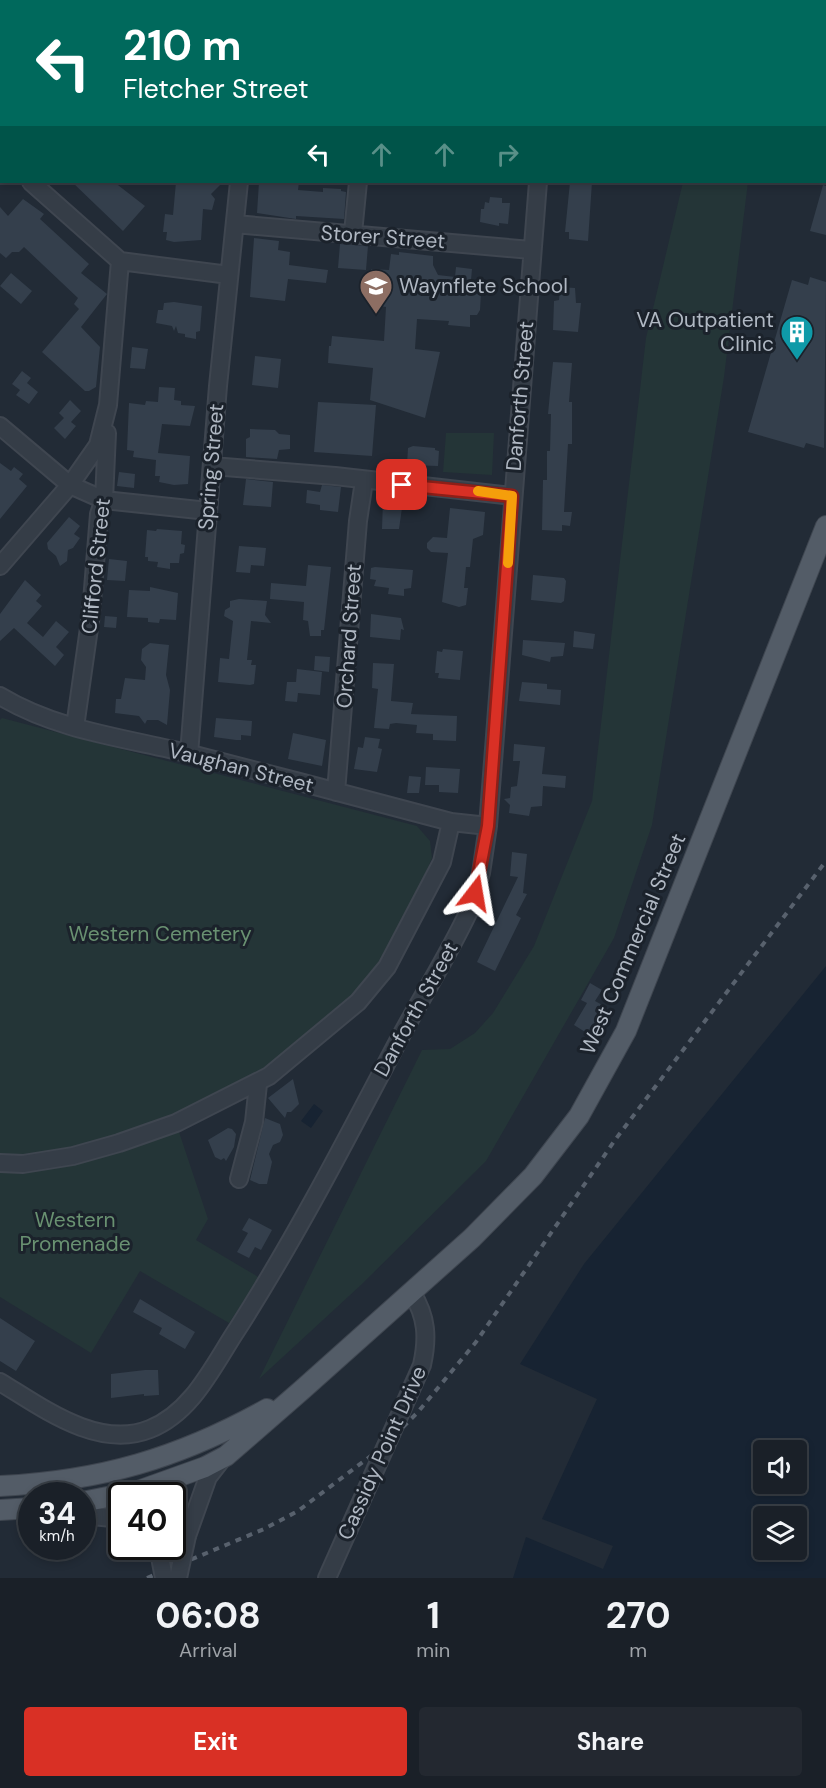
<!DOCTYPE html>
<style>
:root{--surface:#1a2028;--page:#232830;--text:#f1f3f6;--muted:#9fa3a8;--line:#383e45;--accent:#d93025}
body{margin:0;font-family:"DM Sans",sans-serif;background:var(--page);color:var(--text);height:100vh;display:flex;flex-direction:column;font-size:22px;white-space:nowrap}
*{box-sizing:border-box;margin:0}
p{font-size:20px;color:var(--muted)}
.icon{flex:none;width:33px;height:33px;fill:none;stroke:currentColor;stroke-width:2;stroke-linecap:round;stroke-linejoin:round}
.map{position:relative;height:1578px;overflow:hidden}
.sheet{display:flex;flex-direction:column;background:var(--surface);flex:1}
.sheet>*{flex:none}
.banner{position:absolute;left:0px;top:0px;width:826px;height:183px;box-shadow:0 3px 9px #0003,0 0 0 2px var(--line);background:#00695c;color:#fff;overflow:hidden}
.fabs{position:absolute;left:753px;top:1440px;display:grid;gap:12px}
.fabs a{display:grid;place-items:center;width:54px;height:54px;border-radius:6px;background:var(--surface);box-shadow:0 3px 9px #0003,0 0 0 2px var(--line);font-size:30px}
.speed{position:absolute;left:18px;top:1482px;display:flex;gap:12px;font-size:30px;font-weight:700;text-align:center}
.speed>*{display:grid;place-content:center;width:78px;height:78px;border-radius:50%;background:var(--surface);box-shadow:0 3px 9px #0003,0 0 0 2px var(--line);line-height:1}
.speed small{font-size:15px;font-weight:400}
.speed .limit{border:3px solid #111;border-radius:9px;background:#fff;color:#111}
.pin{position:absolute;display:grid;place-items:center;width:51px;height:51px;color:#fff;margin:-26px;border-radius:12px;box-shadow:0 3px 9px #0006}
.me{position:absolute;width:66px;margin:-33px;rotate:14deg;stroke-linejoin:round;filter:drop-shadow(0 0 4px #0008)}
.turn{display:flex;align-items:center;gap:21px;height:126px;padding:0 24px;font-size:27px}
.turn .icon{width:78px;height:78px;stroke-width:2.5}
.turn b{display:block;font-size:42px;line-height:51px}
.lanes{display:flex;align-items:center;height:57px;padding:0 24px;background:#0003;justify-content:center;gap:30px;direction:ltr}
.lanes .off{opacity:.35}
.eta{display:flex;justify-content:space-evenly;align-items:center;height:102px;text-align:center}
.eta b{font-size:36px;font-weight:700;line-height:42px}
.button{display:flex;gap:12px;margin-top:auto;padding:12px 24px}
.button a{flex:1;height:69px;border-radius:6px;background:var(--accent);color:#fff;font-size:24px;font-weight:700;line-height:69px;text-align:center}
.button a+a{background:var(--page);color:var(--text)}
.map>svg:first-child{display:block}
</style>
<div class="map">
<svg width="826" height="1578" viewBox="0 0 826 1578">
<rect width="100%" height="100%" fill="#222b36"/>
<path fill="#243537" d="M733 0H826V35L825 2Z
M683 182H748L724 377 652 825 614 938 486 1161 362 1284 259 1379 422 1050 450 1049 475 1033 493 1013 534 946 592 801 646 338Z
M446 433H494L492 475 443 472Z
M2 718 417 826 430 841 432 858 407 917 382 962 359 993 272 1064 226 1093 88 1147 46 1154 0 1157V720Z
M176 1123 208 1219 196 1240 260 1278 229 1323 140 1271 91 1353 0 1297V1163L23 1164Z"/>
<path fill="#172332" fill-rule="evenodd" d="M826 966V1578H513L526 1537 603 1569 613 1546 542 1519 597 1399 520 1364 584 1264ZM764 1450H796V1484H764ZM764 1516H796V1550H764Z
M314 1104 323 1111 311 1128 301 1121Z"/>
<path fill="#343f4c" d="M72 182H114L145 206 123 231Z
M176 182H223L211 194 215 199 212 210 203 209 201 240 174 242 166 240 167 232H163L165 214 173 215Z
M259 182H299L298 190 323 192V188L341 189V191L346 192 344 219 296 216V219L257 213Z
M570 182H592L588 241 569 239V232H565Z
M823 185 826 186V235L810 231Z
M490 197 502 198V203H510L508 224 499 223V226L480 222 481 209H484L485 202 489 203Z
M23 199 44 214 40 219 89 264 81 273 107 294 81 327 100 347 96 387 89 391H85L42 352 79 309 74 304 78 298 24 247 19 252H12L6 258 0 253V207L8 216Z
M254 238 279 241 278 250 290 252 289 265 328 270 326 283 288 279 285 301 250 297Z
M340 244 368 246 366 270 338 268Z
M399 252 433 256V265L438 275 455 277 456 267 472 269 471 280H478L477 288 481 293 480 310 477 315H470V327L448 325 449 321 417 319 415 349 440 352 425 418 370 400 373 368 328 363 329 346H331L332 336 384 341 386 307 374 305 376 283H370L371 269 389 270 391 254 399 255Z
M11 273 32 291 21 304 0 286Z
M810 277 826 282 824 448 806 443 804 448 748 432 792 280 808 285Z
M560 287 575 288 576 303H581L578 332 553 330 554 301 559 300Z
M174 302 202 306 200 331 196 332V339L185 337V334L178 333 176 326 174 331 172 326 156 323 158 310H163L164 303Z
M132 347 148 349 145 369 130 368Z
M255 356 281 359 278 388 252 385Z
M553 362 572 363 569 402H572V444H568L564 512H572L570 526 562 525V531L542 530 543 480H547V451H550L551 414H548Z
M22 371 31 378 27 383 38 392 29 404 16 395 20 390 12 384Z
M159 387 175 388 174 400 181 401V405L195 406 190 426 162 424 158 453 190 456 188 484 174 485 159 482 160 476H155L156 460 133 457 134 451 127 450 129 403 145 405 146 401 158 402Z
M70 400 81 411 71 422 76 426 65 439 54 428 64 418 59 413Z
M318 402 376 405 372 456 314 452Z
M250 429 275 430 279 434 290 435V449L279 450 277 459 246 457V439L250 437Z
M413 446 435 448V450L439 451 438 466 407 465 408 448Z
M0 463 11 471 14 467 23 474 19 479 27 486 0 519Z
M119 472 135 474 134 488 117 486Z
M246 479 273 482 271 507 243 505Z
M322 485 341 487 338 512 320 510V505L306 503 307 490 320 492Z
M383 500 403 501 399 529H382Z
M450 508 485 512 483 535 473 539 470 567H466L464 588H468L466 605 459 607 442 602 448 553 431 552 427 548V543L433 537 447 538Z
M69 517 80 526 74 534 80 538 73 548 68 550 67 561 60 566 56 556 48 549 47 543Z
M157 529 182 531 181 544 185 545 184 553 180 554 179 563H170V569L157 567 158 562 148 561V557H145L147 530 156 531Z
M239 546 266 548 264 566 251 565 250 573 236 572Z
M109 559 127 561 125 581 107 580Z
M308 565 331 567 324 630H321V636H310L308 621 303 620 304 602 270 599 271 583 306 586Z
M375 567 413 570 411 588 404 589V596L388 594 389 588 374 586 376 580 370 579 371 568Z
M533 575 564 578 566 581 564 601 561 603 531 600Z
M25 580 41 595 36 601 42 606 27 623 43 637 56 621 69 632 56 647 64 655 55 666 14 628 0 641V614Z
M150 587 178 593 176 620 160 619 159 623 148 622V618L127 617 129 590 150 591Z
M239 599 267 601 265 615 271 623 251 621 247 660H252L251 665H256L254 684 250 685 218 682 220 658 229 659 233 621 224 616 225 610 230 607V601Z
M371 614 401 618 404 630 401 629 400 640 370 637Z
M105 616 117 617 116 628 104 627Z
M574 631 595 634 593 649 573 647Z
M523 640 565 643 563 656 551 657 550 662 522 655Z
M150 643 169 645 166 675 170 690 167 725 158 720H147L145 724 139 716 115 713 116 699H121L125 678 145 680 146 667 141 660 142 649Z
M443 649 463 651 460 680 438 678 439 673H435L437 651 442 652Z
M315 656 330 657 329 672 314 670Z
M373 663 394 664 391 701 413 703 411 714 457 716 456 741 433 740V734L416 733 417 725 396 723 390 724 389 729 374 728 378 689 372 688Z
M297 669 322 672 320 695 298 693 297 702 285 701 287 682H296Z
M522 682 547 684V689L561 690 560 705 519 701Z
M216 718 252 721 251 736 241 735V740H236L214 737Z
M293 733 326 740 322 766 288 759Z
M365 737 380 739 378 748 382 749 377 772 354 769 358 747 363 748Z
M514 744 545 747 542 774 566 776 565 788 543 786 542 806 531 807 529 816 509 813 510 805 504 799 510 798 511 787 517 786 520 761H513Z
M426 767 460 769 458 793 439 792V785H425Z
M409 776 421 777 419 793H407Z
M512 852 527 854 523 893 527 894 516 915 521 918 495 971 477 962 518 877 510 876Z
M590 983 602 990 595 1001 606 1007 590 1035 574 1025 587 1003 581 1000Z
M293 1079 299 1104 291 1112H287L285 1118 268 1098Z
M265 1118 280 1124 283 1135 280 1142 273 1145 269 1154 272 1162 267 1184H259L250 1180Z
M228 1128 232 1129 236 1134 234 1147 226 1161 224 1158 221 1160 215 1157 208 1140Z
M249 1218 272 1230 261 1250 255 1247 249 1258 237 1252 248 1233 242 1230Z
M140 1299 195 1332 185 1349 159 1334 162 1328 133 1312Z
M0 1318 35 1341 16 1371 0 1361Z
M145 1370H158L159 1395 144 1396V1394L111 1398V1374Z"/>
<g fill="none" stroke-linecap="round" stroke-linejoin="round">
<g stroke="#3f4650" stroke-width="20">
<path id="minor" d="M287 0 304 2
M78 2V0
M253 2V0
M408 2V0
M555 2V0
M0 155 2 156
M31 182 120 261 229 275
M235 224 531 250
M353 233 358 182
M0 426 70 485 104 500 208 511
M212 466 335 476 512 496
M0 566 70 485 98 445 108 405 120 261
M0 696C58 731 126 738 191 754 278 776 364 799 451 822L488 826
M75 727 91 614 99 514 104 500 107 433
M189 754 218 386 239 182
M336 792 358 521 364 481
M0 1163 23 1164 73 1156 119 1143 176 1123 269 1076 358 1002 387 967 442 862 451 822
M239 1179 254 1122 258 1084
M0 1382C43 1408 98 1450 150 1429 193 1412 214 1364 238 1328 296 1237 345 1142 395 1047 419 1001 447 958 469 911L481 873 488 826 538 182
M82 1515 122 1519
M187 1536 208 1477 222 1459
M327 1578 422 1365C428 1338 427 1317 412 1293"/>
</g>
<g stroke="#3f4650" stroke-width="22">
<path id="major" d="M0 1486C101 1481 179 1458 267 1409
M82 1502 138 1491 205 1467 226 1456 303 1389 472 1238 533 1176 579 1116 626 1031 826 526
M0 1510 32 1508"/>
</g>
<use href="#minor" stroke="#353d47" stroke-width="16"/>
<use href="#major" stroke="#535c67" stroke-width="20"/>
<path stroke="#58616d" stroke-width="4" stroke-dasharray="6 6" stroke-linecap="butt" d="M147 1578 264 1529 298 1511 384 1446 418 1412 476 1342 615 1140 826 861"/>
<g stroke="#3f4650" stroke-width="20" stroke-linecap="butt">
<path id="minor-bridge" d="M159 1552 164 1578
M178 1578 187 1536"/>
</g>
<use href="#minor-bridge" stroke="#353d47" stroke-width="16"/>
</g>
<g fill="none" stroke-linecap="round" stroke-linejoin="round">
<g stroke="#8d1f18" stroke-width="15">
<path id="route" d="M402 485 512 496 488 826 475 893"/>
</g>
<use href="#route" stroke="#d93025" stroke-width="10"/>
<path stroke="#f59e0b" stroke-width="10" d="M478 491 512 496 508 563"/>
</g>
<defs>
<g id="school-pin" transform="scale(1.725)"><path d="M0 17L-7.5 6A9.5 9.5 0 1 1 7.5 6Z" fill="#8d6e63" stroke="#1b222b"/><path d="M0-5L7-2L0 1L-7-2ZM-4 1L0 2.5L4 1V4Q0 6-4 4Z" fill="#fff"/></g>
<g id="building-pin" transform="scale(1.725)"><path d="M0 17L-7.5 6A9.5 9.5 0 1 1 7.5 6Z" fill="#0f9aa8" stroke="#1b222b"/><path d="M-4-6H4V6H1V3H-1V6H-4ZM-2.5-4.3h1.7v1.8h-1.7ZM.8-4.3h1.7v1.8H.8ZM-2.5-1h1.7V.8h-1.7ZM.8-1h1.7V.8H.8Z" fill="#fff"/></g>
</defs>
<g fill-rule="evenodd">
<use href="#school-pin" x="376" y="286"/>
<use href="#building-pin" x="797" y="332"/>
</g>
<g text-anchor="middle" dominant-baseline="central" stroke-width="6" stroke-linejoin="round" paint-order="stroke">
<g font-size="21" fill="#b0b8c3" stroke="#1b222b">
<text transform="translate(383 237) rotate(4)">Storer Street</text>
<text transform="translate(520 396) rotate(-85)">Danforth Street</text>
<text transform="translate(211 467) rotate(-85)">Spring Street</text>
<text transform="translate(96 566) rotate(-84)">Clifford Street</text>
<text transform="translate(349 636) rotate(-86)">Orchard Street</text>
<text transform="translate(241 768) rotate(14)">Vaughan Street</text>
<text transform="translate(633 944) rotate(-67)">West Commercial Street</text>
<text transform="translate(416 1009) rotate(-61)">Danforth Street</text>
<text transform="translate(382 1453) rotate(-66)">Cassidy Point Drive</text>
</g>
<g font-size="21" fill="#b0b8c3" stroke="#1b222b" text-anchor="start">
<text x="399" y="286">Waynflete School</text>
<text x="774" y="320" text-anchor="end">VA Outpatient<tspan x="774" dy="24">Clinic</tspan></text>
</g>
<g font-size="21" fill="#699171" stroke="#1b222b">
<text x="160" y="934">Western Cemetery</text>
<text x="75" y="1220">Western<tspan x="75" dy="24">Promenade</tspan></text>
</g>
</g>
</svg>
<div class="fabs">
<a><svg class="icon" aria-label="sound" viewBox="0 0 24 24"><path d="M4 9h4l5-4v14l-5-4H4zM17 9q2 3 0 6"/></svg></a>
<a><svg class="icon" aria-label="layers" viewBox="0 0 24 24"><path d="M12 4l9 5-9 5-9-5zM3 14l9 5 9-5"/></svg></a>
</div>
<div class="speed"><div>34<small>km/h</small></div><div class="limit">40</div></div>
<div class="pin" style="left:402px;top:485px;background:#d93025"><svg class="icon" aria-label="arrive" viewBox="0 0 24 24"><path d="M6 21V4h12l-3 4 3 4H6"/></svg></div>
<svg class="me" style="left:475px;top:893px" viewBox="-20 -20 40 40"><path d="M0-17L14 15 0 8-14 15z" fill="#d93025" stroke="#fff" stroke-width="4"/></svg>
<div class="banner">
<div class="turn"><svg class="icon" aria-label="left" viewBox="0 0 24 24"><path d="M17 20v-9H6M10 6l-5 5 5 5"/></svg><div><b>210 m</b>Fletcher Street</div></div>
<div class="lanes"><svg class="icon" aria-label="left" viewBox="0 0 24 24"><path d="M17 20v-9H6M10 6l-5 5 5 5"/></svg><svg class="icon off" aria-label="ahead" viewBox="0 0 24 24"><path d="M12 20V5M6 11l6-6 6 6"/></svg><svg class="icon off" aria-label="ahead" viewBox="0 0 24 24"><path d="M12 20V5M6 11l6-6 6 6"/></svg><svg class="icon off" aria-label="right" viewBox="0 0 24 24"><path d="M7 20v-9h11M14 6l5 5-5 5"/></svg></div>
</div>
</div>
<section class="sheet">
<div class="eta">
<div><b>06:08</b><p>Arrival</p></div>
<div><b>1</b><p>min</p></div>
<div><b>270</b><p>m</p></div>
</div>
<div class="button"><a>Exit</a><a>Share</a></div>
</section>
